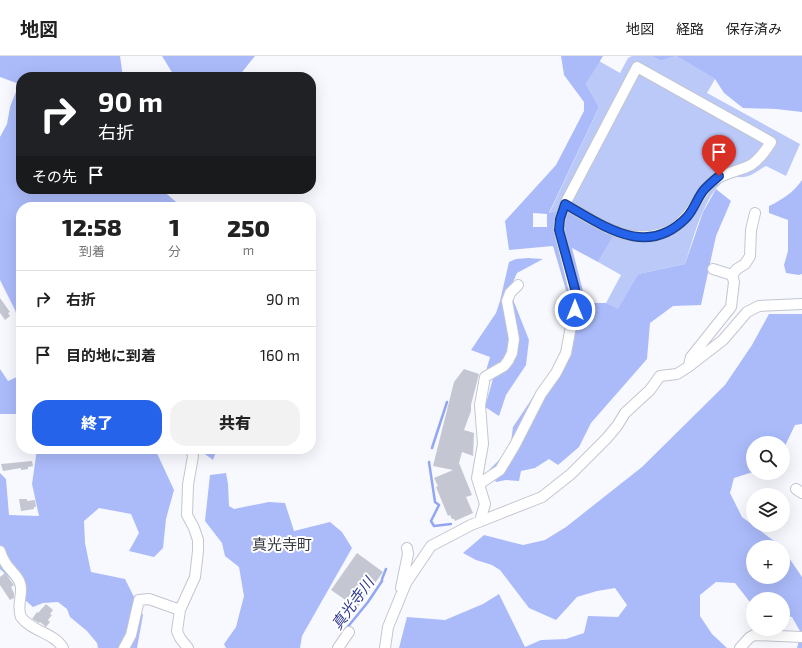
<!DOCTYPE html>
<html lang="ja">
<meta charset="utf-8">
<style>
:root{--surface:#fff;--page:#f2f2f2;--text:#222;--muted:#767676;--line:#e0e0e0;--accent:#2563eb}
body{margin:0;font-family:"Exo 2","Noto Sans JP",sans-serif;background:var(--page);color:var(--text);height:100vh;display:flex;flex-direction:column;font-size:15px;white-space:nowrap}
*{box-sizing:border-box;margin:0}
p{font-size:13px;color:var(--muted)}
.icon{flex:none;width:22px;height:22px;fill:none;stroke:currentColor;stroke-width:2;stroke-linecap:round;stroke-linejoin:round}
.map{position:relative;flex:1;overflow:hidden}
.drawer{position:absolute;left:16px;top:146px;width:300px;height:252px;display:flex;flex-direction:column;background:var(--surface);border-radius:16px;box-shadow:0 4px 16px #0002}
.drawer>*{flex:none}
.top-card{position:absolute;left:16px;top:16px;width:300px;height:122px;border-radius:16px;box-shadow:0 4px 16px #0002;background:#202124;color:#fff;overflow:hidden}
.buttons{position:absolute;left:746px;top:380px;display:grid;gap:8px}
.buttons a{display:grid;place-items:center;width:44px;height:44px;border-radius:50%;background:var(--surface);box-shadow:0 4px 16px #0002;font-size:20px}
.pin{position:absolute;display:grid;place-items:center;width:34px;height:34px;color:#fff;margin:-41px -17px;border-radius:50% 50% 50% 0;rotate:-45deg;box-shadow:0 0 4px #0007}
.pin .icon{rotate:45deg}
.me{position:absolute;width:44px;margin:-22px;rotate:0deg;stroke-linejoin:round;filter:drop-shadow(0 0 3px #0008)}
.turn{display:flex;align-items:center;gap:14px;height:84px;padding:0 16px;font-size:18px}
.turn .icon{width:52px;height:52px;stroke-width:2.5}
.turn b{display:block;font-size:28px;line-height:34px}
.then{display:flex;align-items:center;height:38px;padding:0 16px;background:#0003;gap:8px;font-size:15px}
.eta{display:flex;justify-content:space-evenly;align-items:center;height:68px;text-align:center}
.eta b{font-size:24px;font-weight:800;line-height:28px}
.primary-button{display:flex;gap:8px;margin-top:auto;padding:8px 16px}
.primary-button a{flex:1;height:46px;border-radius:16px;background:var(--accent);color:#fff;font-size:16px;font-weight:800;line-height:46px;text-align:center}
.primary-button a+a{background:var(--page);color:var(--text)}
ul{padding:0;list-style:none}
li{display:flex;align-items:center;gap:12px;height:56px;padding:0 16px;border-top:1px solid var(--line)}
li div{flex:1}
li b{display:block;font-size:15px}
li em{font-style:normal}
header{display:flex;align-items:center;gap:24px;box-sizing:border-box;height:56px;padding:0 20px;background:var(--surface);border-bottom:1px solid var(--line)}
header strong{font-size:19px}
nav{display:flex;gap:22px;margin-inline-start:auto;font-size:14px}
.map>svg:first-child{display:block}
</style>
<header>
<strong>地図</strong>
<nav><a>地図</a><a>経路</a><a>保存済み</a></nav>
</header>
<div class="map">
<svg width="802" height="592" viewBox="0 0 802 592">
<rect width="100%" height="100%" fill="#f8f9fe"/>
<path fill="#bbc9f8" d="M632 0H652L661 5 676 0 715 23 707 37 800 88 786 120 766 110C760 113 751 121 744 121 739 122 735 120 729 122 705 133 693 184 685 208L638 218 618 254 606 247 621 219 598 206 613 179 549 158 599 51 586 28 599 5 620 17 628 2Z"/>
<path fill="#abbbfa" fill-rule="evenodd" d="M0 0H120L123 21H21V133H161L182 151H21V272L15 254 0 224V81L7 68 10 51 19 28 0 21Z
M162 0H255L238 21H165L173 18Z
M561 0H603L586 28 599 51 549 157 568 154 613 180 598 206 572 192 585 243 592 247H606L618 253 638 218 685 208 703 156 716 133 731 145 716 180 701 249 673 250 650 267 647 303 591 367 579 391 558 409 549 403 535 412 521 415 519 425 506 424 496 426 489 414 501 402 511 386 513 371 533 341 561 305 578 251 566 234 553 190 509 194 505 165 556 109 584 55V46L564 19ZM533 157 547 158V171H533Z
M652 0H802V56L776 53 743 52 724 37 715 23 676 0 661 5Z
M802 124V218L799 219 786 217 784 209 788 195V164L769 157V150C782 144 794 136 802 124Z
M528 202 543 203 517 217 513 226 512 241 529 284 526 309 506 339 499 360 485 351 494 319 486 315 490 301 471 294 496 257 500 245 509 206 516 203Z
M769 258H802V368L795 369 783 394V387H753V416L734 422 730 437 742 461 782 491H753V521H783V493L802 521V592H797L801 577 792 561 783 559V543H753V550L735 527 716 526 700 539V560L712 578 727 592H399L407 561 445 564 483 548 499 538 525 591 541 584 566 583 584 577 588 560 618 561 627 549 615 532 597 535 577 541 556 564 529 552 500 514 492 509 476 504 463 497 484 479 523 489 545 484 566 471 642 411 725 329 752 289Z
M0 313 8 325 21 319V358H0Z
M37 393H155L174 434 166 463 163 492 154 501 129 495 139 477 131 458 99 452 84 465 85 487 91 516 125 523 143 559 137 592H98L97 587 87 575 70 561 67 553 58 546 43 547 33 551 24 543 17 529 0 513V417L6 423 9 459 39 460 32 428Z
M198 393H217L213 404Z
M226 417 228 428 229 450 234 453 269 446 285 447 294 475 330 466 342 476 352 492 302 580 300 592H226L224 588 236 571 244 540 239 511 225 500 222 487 205 465 210 419Z"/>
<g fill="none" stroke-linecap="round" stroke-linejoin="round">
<path stroke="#92a6f3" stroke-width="2.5" d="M432 392 447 346
M429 406 435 446 439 449 431 465 434 470
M434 470 451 468
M346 573 368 546 382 525V523L386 513"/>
</g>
<path fill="#c4c7d1" d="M0 242 10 256 8 257 10 260 5 264 0 257Z
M464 313 479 318 471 349V355L464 374 474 377 473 400 462 396 459 407 472 439 466 441 473 457 455 465 454 463H452L450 459 448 460 436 431 438 430 434 422 453 414 433 410 454 326Z
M32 405 33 410 28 411V413L21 414V412L3 415 1 408Z
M19 443H27V445L35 444 36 451H34V453L21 455Z
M357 497 383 516 357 552 331 534Z
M5 517 14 529 11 531 14 537V542L10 544 0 529V521Z
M46 548 53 554 50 558 52 559 48 564 50 566 46 571 40 566 39 567 32 563 37 556 38 557Z"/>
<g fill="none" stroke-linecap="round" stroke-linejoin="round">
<g stroke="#c3c6d1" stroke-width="12">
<path id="minor" d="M713 213 732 219
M732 219 737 213 745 208 750 200 751 174 755 157
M689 309 691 301 731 251 734 226 732 219
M479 428 500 414 515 389 541 338 556 317 566 297 576 243 559 174 560 163 565 148 637 11 771 86C766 94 759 104 751 109 738 116 724 116 712 126 700 136 695 153 683 164 678 170 671 174 663 177 627 190 595 165 565 148
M796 433 802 437
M480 465 485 448 477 422 483 388 480 349 485 321 504 310 508 305 512 297 514 283 507 245 510 237 518 229
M0 495C2 501 6 509 11 514 14 518 18 521 20 527 24 537 16 549 21 561 32 576 53 576 63 592
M401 532 408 498 407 492
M124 592 131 579 139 544 149 543 180 554
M188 592 180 582 177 575 180 554 195 521 198 495V484L194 472 187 459 188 429 193 400 191 393
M338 592 349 576
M385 592 388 571 406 527 431 490 471 469 542 441 571 418 606 383 617 370 625 357 650 334 660 320 677 318 688 311 723 284 747 256 759 250 802 248
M740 592 749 582 754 579 802 581"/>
</g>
<use href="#minor" stroke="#fff" stroke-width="10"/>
</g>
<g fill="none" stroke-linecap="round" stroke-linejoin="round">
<g stroke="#184099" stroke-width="10">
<path id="route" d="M575 254 576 244 575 233 559 174 560 163 565 148C604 170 647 203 687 161 694 153 697 143 703 135 708 129 713 125 719 120"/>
</g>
<use href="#route" stroke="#2563eb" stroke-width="7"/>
</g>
<g text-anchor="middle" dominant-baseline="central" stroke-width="4" stroke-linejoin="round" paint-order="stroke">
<g font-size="15" fill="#353740" stroke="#fff">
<text x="282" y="488">真光寺町</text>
</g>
<g font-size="15" font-style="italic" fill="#2e3890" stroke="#fff">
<text transform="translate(352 547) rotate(-54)">真光寺川</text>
</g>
</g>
</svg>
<div class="buttons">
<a><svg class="icon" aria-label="search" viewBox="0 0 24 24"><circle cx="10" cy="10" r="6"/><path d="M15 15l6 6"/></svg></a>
<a><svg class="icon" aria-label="layers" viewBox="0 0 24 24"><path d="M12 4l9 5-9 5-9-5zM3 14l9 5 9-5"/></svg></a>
<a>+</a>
<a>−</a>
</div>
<div class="pin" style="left:719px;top:120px;background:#d93025"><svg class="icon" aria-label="arrive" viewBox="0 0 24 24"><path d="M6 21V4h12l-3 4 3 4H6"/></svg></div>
<svg class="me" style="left:575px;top:254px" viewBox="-20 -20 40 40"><circle r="17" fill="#2563eb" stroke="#fff" stroke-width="3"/><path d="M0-11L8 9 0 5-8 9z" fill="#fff"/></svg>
<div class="top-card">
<div class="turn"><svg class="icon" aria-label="right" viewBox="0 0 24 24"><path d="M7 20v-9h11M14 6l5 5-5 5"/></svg><div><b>90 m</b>右折</div></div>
<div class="then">その先<svg class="icon" aria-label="arrive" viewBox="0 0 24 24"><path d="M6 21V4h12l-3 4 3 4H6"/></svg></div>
</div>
<section class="drawer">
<div class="eta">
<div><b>12:58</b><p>到着</p></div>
<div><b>1</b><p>分</p></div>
<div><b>250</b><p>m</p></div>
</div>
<ul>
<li><svg class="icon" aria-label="right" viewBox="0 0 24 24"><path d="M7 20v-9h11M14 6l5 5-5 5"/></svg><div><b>右折</b></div><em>90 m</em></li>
<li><svg class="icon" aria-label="arrive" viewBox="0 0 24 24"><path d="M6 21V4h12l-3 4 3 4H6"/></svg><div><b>目的地に到着</b></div><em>160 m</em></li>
</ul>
<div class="primary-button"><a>終了</a><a>共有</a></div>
</section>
</div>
